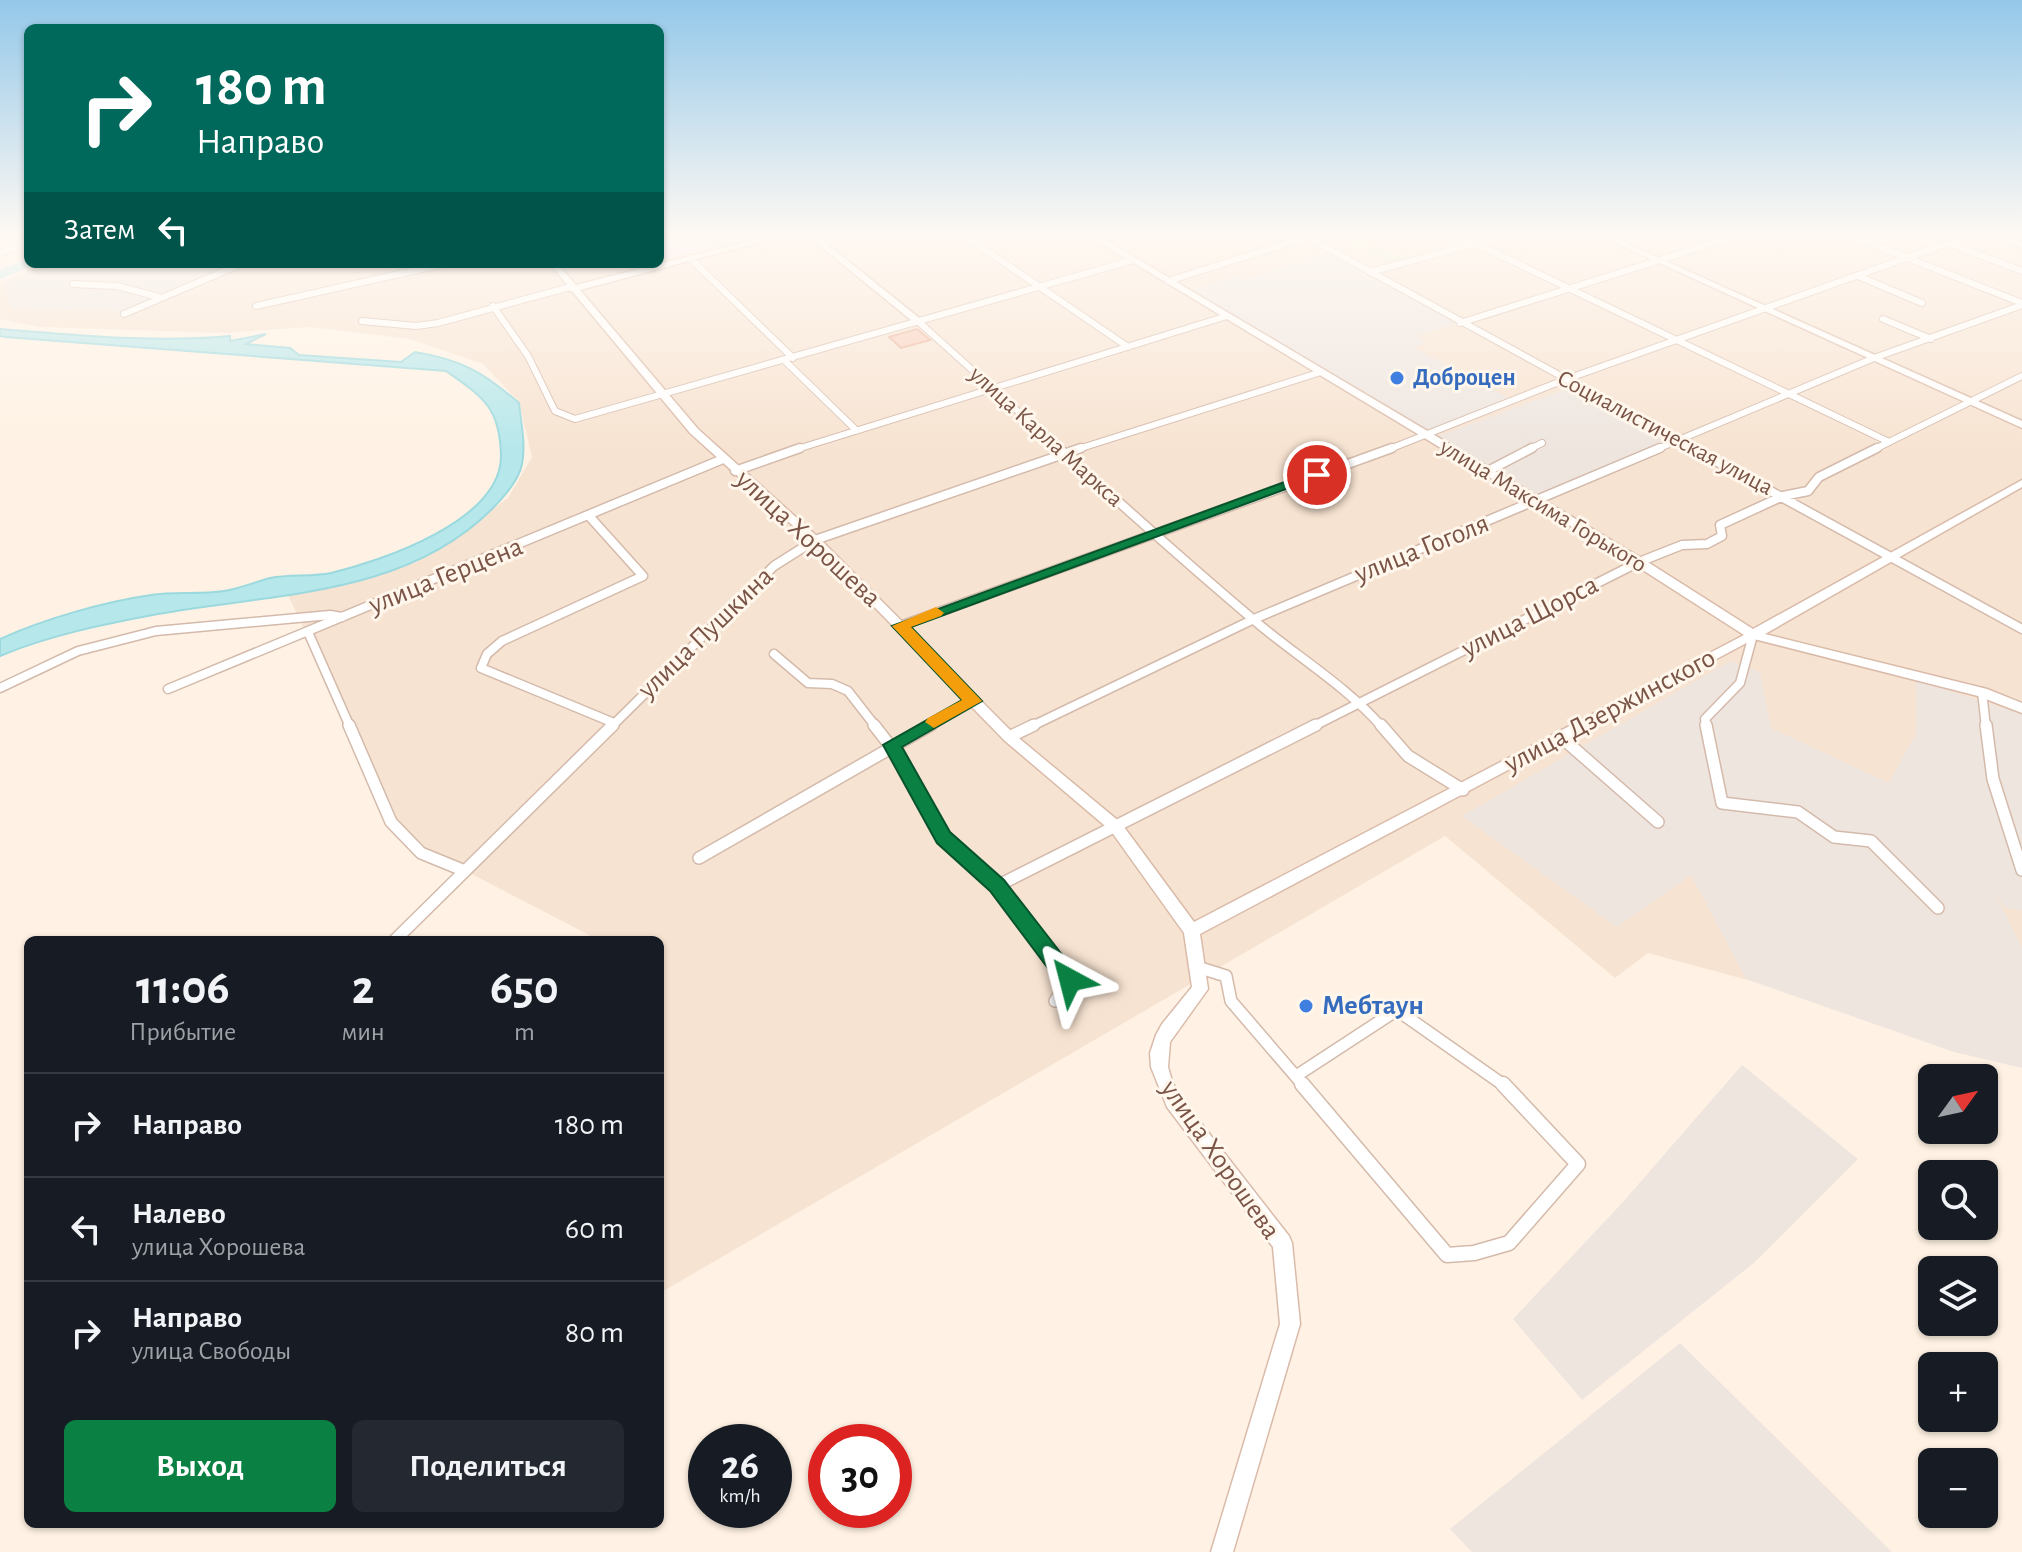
<!DOCTYPE html>
<html lang="ru">
<meta charset="utf-8">
<style>
:root{--surface:#171b24;--page:#242831;--text:#f1f3f6;--muted:#9ea1a6;--line:#363941;--accent:#0b8043}
body{margin:0;font-family:"Alegreya Sans",sans-serif;background:var(--page);color:var(--text);height:100vh;display:flex;flex-direction:column;font-size:30px;white-space:nowrap}
*{box-sizing:border-box;margin:0}
p{font-size:26px;color:var(--muted)}
.icon{flex:none;width:44px;height:44px;fill:none;stroke:currentColor;stroke-width:2;stroke-linecap:round;stroke-linejoin:round}
.map{position:relative;flex:1;overflow:hidden}
.side{position:absolute;left:24px;top:936px;width:640px;height:592px;display:flex;flex-direction:column;background:var(--surface);border-radius:12px;box-shadow:0 2px 6px #0004}
.side>*{flex:none}
.banner{position:absolute;left:24px;top:24px;width:640px;height:244px;border-radius:12px;box-shadow:0 2px 6px #0004;background:#00695c;color:#fff;overflow:hidden}
.needle{width:52px;rotate:57deg}
.controls{position:absolute;left:1918px;top:1064px;display:grid;gap:16px}
.controls a{display:grid;place-items:center;width:80px;height:80px;border-radius:12px;background:var(--surface);box-shadow:0 2px 6px #0004;font-size:40px}
.speed{position:absolute;left:688px;top:1424px;display:flex;gap:16px;font-size:40px;font-weight:700;text-align:center}
.speed>*{display:grid;place-content:center;width:104px;height:104px;border-radius:50%;background:var(--surface);box-shadow:0 2px 6px #0004;line-height:1}
.speed small{font-size:20px;font-weight:400}
.speed .limit{border:12px solid #d22;background:#fff;color:#111}
.pin{position:absolute;display:grid;place-items:center;width:68px;height:68px;color:#fff;margin:-34px;border:4px solid #fff;border-radius:50%;box-shadow:0 2px 8px #0007}
.me{position:absolute;width:88px;margin:-44px;rotate:322deg;stroke-linejoin:round;filter:drop-shadow(0 0 6px #0008)}
.turn{display:flex;align-items:center;gap:28px;height:168px;padding:0 40px;font-size:36px}
.turn .icon{width:104px;height:104px;stroke-width:2.5}
.turn b{display:block;font-size:56px;line-height:68px}
.then{display:flex;align-items:center;height:76px;padding:0 40px;background:#0003;gap:16px;font-size:30px}
.eta{display:flex;justify-content:space-evenly;align-items:center;height:136px;text-align:center}
.eta b{font-size:48px;font-weight:600;line-height:56px}
.cta{display:flex;gap:16px;margin-top:auto;padding:16px 40px}
.cta a{flex:1;height:92px;border-radius:12px;background:var(--accent);color:#fff;font-size:32px;font-weight:600;line-height:92px;text-align:center}
.cta a+a{background:var(--page);color:var(--text)}
ul{padding:0;list-style:none}
li{display:flex;align-items:center;gap:24px;height:104px;padding:0 40px;border-top:2px solid var(--line)}
li div{flex:1}
li b{display:block;font-size:30px}
li em{font-style:normal}
.map>svg:first-child{display:block}
</style>
<div class="map">
<svg width="2022" height="1552" viewBox="0 0 2022 1552">
<rect width="100%" height="100%" fill="#fff2e4"/>
<path fill="#f7e3d1" d="M660 236H2022V1058L1998 1048 1648 953 1615 978 1445 836 660 1293V940H585L589 935 402 838 288 595 417 562 508 498 532 457 519 402 483 364 410 339 310 327 223 333 39 327 0 319V283L42 264H660Z"/>
<path fill="#eee5df" d="M1332 252 1459 322 1417 336 1426 342 1413 347 1514 401 1429 434 1189 291 1238 275 1246 279Z
M51 264H233L127 311 11 309 4 283Z
M1577 385 1679 440 1543 504 1435 437Z
M1730 661 1760 672 1771 728 1889 783 1916 733V680L2022 714V911L2004 907 1993 888 2022 948V1068L1954 1052 1746 979 1691 875 1617 927 1462 816Z
M1742 1065 1858 1159 1755 1262 1582 1400 1513 1319 1623 1202Z
M1680 1343 1892 1552H1472L1450 1529Z"/>
<path fill="#efe0fb" d="M660 236H759L660 260Z"/>
<path fill="#d6eec0" d="M1339 236C1360 236 1372 248 1392 254 1408 258 1439 252 1453 244L1438 236H1453L1469 245 1393 263Z"/>
<path fill="#b6e7eb" stroke="#9bd9de" stroke-width="2" d="M0 329C77 335 154 343 230 336V341L266 334 246 344 290 348 299 355 401 362 415 352C462 360 483 372 519 403 521 423 526 444 522 464 519 480 504 497 492 509 404 597 273 593 158 614 105 624 50 635 0 656V639C44 619 103 602 151 595 175 591 200 595 224 591 239 589 255 582 270 578 290 574 311 577 331 573 381 561 501 521 501 456 500 407 483 397 446 371L5 337 0 336Z"/>
<g fill="none" stroke-linecap="round" stroke-linejoin="round">
<path fill="#b6e7eb" fill-rule="evenodd" d="M28 259V264L33 266 0 279V270Z"/>
</g>
<path fill="#f7ccb8" stroke="#ecb097" stroke-width="2" d="M917 329 930 340 901 348 889 337Z"/>
<g fill="none" stroke-linecap="round" stroke-linejoin="round">
<g stroke="#d4baab" stroke-width="8">
<path id="street-far3" d="M965 236 1128 347
M1460 236 1889 442
M1852 236 2022 303
M1995 236 2022 245
M1307 237 1696 450
M1948 243 2022 271
M0 253 28 243
M690 258 793 358
M1370 272 1504 236
M1858 276 1922 303
M1168 281 1311 236
M73 284 117 286 159 297
M256 306 444 264
M493 306 528 356 555 411 575 419 1133 260
M124 314 241 264
M1883 319 1931 339
M362 321 416 326 438 323 570 287
M920 323 1061 450
M1460 323 1736 236
M784 360 855 429
M794 450 1227 316
M1075 450 1321 372
M1387 450 1564 380 1968 236
M1528 450 1542 443
M1655 450 1874 358 2022 305
M1873 450 2022 376"/>
</g>
<g stroke="#d4baab" stroke-width="11">
<path id="street-far2" d="M1059 448C1125 508 1192 568 1261 626 1301 659 1348 688 1382 727
M1692 448 2022 629
M735 471 800 448
M1486 472 1532 448
M590 517 643 576 502 641 487 654 481 668 614 723
M900 626 1392 448
M308 632 350 727
M774 654 808 683 832 684 848 691 876 727
M0 688 78 651 156 631 330 615 342 617
M168 689 723 459
M1982 692 1986 727
M611 727 774 566 815 540 1081 448
M928 727 973 701
M1030 727 1254 619 1660 448
M1312 727 1639 562 1682 545 1707 544 1722 536 1720 525 1783 496 1808 491 1819 477 1877 448
M1707 727 1705 719 1740 683 1753 635"/>
</g>
<g stroke="#d4baab" stroke-width="14">
<path id="street-far1" d="M349 725 391 822 421 853 465 871
M874 725 905 765 943 837 997 886 1070 980 1055 1001
M1381 725 1408 756 1463 790
M1706 725 1722 803 1798 812 1834 837 1871 841 1938 908
M1986 725 1993 779 2022 870
M1009 737 1034 725
M1561 737 1658 822
M699 858 931 725
M997 886 1316 725
M395 940 613 725
M1197 967 1226 976 1231 1001 1304 1086
M1296 1076 1397 1010 1505 1086"/>
</g>
<g stroke="#d4baab" stroke-width="17">
<path id="street" d="M1302 1084 1447 1255 1474 1253 1509 1243 1578 1164 1503 1084"/>
</g>
<g stroke="#dabbaa" stroke-width="3">
<path id="secondary" d="M770 236H783L580 290 698 429 819 538 1014 734 1121 823 1194 922 1744 635 1635 565 1089 236H1099L1643 559 1753 629 2022 480V487L1765 634 1987 689 2022 703V713L1978 696 1754 639 1200 934 1208 989 1170 1042 1168 1067 1172 1081 1179 1095 1289 1236 1292 1243 1300 1324 1233 1552H1211L1280 1324 1273 1247 1167 1107 1151 1067 1150 1053 1156 1035 1162 1024 1192 987 1184 933 1111 831 1004 740 811 542 690 433 572 291H569V287L550 264H558L576 285Z
M808 236H817L923 321V325H917Z
M1600 236H1610L2022 421V428Z"/>
</g>
<use href="#street-far3" stroke="#fff" stroke-width="6"/>
<use href="#street-far2" stroke="#fff" stroke-width="8"/>
<use href="#street-far1" stroke="#fff" stroke-width="11"/>
<use href="#street" stroke="#fff" stroke-width="14"/>
<use href="#secondary" fill="#fff" fill-rule="evenodd"/>
</g>
<linearGradient id="sky" x2="0" y2="1"><stop stop-color="#94c8e9"/><stop offset="0.52" stop-color="#fff9f3"/><stop offset="1" stop-color="#fff9f3" stop-opacity="0"/></linearGradient>
<rect width="2022" height="453" fill="url(#sky)"/>
<path fill="#0b8043" stroke="#07532c" stroke-width="2" d="M1312 472 1324 475 911 627 982 701 902 747 950 832 1004 880 1077 974 1080 980 1077 987H1062L990 891 937 843 883 745 962 700 892 626Z"/>
<path fill="#f59e0b" d="M936 607 944 613 941 616 911 627 982 701 934 728 925 722 928 718 962 700 892 626Z"/>
<g fill="#3f7fe0" stroke="#fff6ec" stroke-width="3">
<circle cx="1397" cy="378" r="8"/>
<circle cx="1306" cy="1006" r="8"/>
</g>
<g text-anchor="middle" dominant-baseline="central" stroke-width="6" stroke-linejoin="round" paint-order="stroke">
<g font-size="24" font-weight="bold" fill="#366cbe" stroke="#fff6ec" text-anchor="start">
<text x="1413" y="378">Доброцен</text>
</g>
<g font-size="24" fill="#7a5446" stroke="#fff6ec">
<text transform="translate(1665 433) rotate(28)">Социалистическая улица</text>
<text transform="translate(1046 437) rotate(42)">улица Карла Маркса</text>
<text transform="translate(1543 506) rotate(31)">улица Максима Горького</text>
</g>
<g font-size="28" fill="#7a5446" stroke="#fff6ec">
<text transform="translate(808 539) rotate(43)">улица Хорошева</text>
<text transform="translate(1422 549) rotate(-22)">улица Гоголя</text>
<text transform="translate(446 576) rotate(-22)">улица Герцена</text>
<text transform="translate(1530 617) rotate(-27)">улица Щорса</text>
<text transform="translate(706 633) rotate(-44)">улица Пушкина</text>
<text transform="translate(1610 711) rotate(-28)">улица Дзержинского</text>
<text transform="translate(1220 1160) rotate(55)">улица Хорошева</text>
</g>
<g font-size="28" font-weight="bold" fill="#366cbe" stroke="#fff6ec" text-anchor="start">
<text x="1322" y="1006">Мебтаун</text>
</g>
</g>
</svg>
<div class="controls">
<a><svg class="needle" viewBox="-14 -14 28 28"><path d="M0-13l5 13h-10z" fill="#e53935"/><path d="M0 13l5-13h-10z" fill="#9ea1a6"/></svg></a>
<a><svg class="icon" aria-label="search" viewBox="0 0 24 24"><circle cx="10" cy="10" r="6"/><path d="M15 15l6 6"/></svg></a>
<a><svg class="icon" aria-label="layers" viewBox="0 0 24 24"><path d="M12 4l9 5-9 5-9-5zM3 14l9 5 9-5"/></svg></a>
<a>+</a>
<a>−</a>
</div>
<div class="speed"><div>26<small>km/h</small></div><div class="limit">30</div></div>
<div class="pin" style="left:1317px;top:475px;background:#d93025"><svg class="icon" aria-label="arrive" viewBox="0 0 24 24"><path d="M6 21V4h12l-3 4 3 4H6"/></svg></div>
<svg class="me" style="left:1070px;top:980px" viewBox="-20 -20 40 40"><path d="M0-17L14 15 0 8-14 15z" fill="#0b8043" stroke="#fff" stroke-width="4"/></svg>
<div class="banner">
<div class="turn"><svg class="icon" aria-label="right" viewBox="0 0 24 24"><path d="M7 20v-9h11M14 6l5 5-5 5"/></svg><div><b>180 m</b>Направо</div></div>
<div class="then">Затем<svg class="icon" aria-label="left" viewBox="0 0 24 24"><path d="M17 20v-9H6M10 6l-5 5 5 5"/></svg></div>
</div>
<section class="side">
<div class="eta">
<div><b>11:06</b><p>Прибытие</p></div>
<div><b>2</b><p>мин</p></div>
<div><b>650</b><p>m</p></div>
</div>
<ul>
<li><svg class="icon" aria-label="right" viewBox="0 0 24 24"><path d="M7 20v-9h11M14 6l5 5-5 5"/></svg><div><b>Направо</b></div><em>180 m</em></li>
<li><svg class="icon" aria-label="left" viewBox="0 0 24 24"><path d="M17 20v-9H6M10 6l-5 5 5 5"/></svg><div><b>Налево</b><p>улица Хорошева</p></div><em>60 m</em></li>
<li><svg class="icon" aria-label="right" viewBox="0 0 24 24"><path d="M7 20v-9h11M14 6l5 5-5 5"/></svg><div><b>Направо</b><p>улица Свободы</p></div><em>80 m</em></li>
</ul>
<div class="cta"><a>Выход</a><a>Поделиться</a></div>
</section>
</div>
